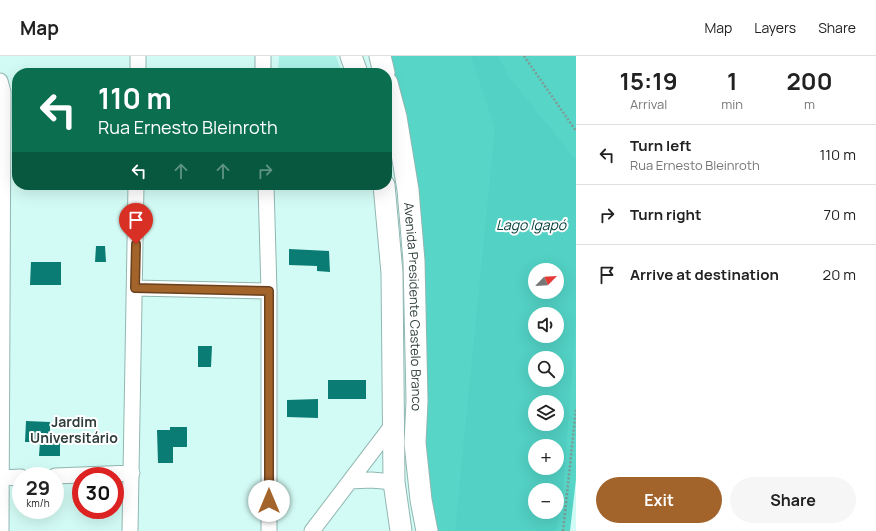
<!DOCTYPE html>
<meta charset="utf-8">
<style>
:root{--surface:#fff;--page:#f6f6f6;--text:#222;--muted:#767676;--line:#e0e0e0;--accent:#a3642c}
body{margin:0;font-family:Manrope,sans-serif;background:var(--page);color:var(--text);height:100vh;display:flex;flex-direction:column;font-size:15px;white-space:nowrap}
*{box-sizing:border-box;margin:0}
p{font-size:13px;color:var(--muted)}
.icon{flex:none;width:22px;height:22px;fill:none;stroke:currentColor;stroke-width:2;stroke-linecap:round;stroke-linejoin:round}
.map{position:relative;flex:1;overflow:hidden}
.details{display:flex;flex-direction:column;background:var(--surface);width:300px}
.details>*{flex:none}
.hud{position:absolute;left:12px;top:12px;width:380px;height:122px;border-radius:16px;box-shadow:0 4px 16px #0002;background:#0b6e4f;color:#fff;overflow:hidden}
.needle{width:26px;rotate:66deg}
.fabs{position:absolute;left:528px;top:207px;display:grid;gap:8px}
.fabs a{display:grid;place-items:center;width:36px;height:36px;border-radius:50%;background:var(--surface);box-shadow:0 4px 16px #0002;font-size:20px}
.speed{position:absolute;left:12px;top:411px;display:flex;gap:8px;font-size:20px;font-weight:700;text-align:center}
.speed>*{display:grid;place-content:center;width:52px;height:52px;border-radius:50%;background:var(--surface);box-shadow:0 4px 16px #0002;line-height:1}
.speed small{font-size:10px;font-weight:400}
.speed .limit{border:6px solid #d22;background:#fff;color:#111}
.pin{position:absolute;display:grid;place-items:center;width:34px;height:34px;color:#fff;margin:-41px -17px;border-radius:50% 50% 50% 0;rotate:-45deg;box-shadow:0 0 4px #0007}
.pin .icon{rotate:45deg}
.me{position:absolute;width:44px;margin:-22px;rotate:0deg;stroke-linejoin:round;filter:drop-shadow(0 0 3px #0008)}
.turn{display:flex;align-items:center;gap:14px;height:84px;padding:0 20px;font-size:18px}
.turn .icon{width:52px;height:52px;stroke-width:2.5}
.turn b{display:block;font-size:28px;line-height:34px}
.lanes{display:flex;align-items:center;height:38px;padding:0 20px;background:#0003;justify-content:center;gap:20px;direction:ltr}
.lanes .off{opacity:.35}
.eta{display:flex;justify-content:space-evenly;align-items:center;height:68px;text-align:center}
.eta b{font-size:24px;font-weight:700;line-height:28px}
.action{display:flex;gap:8px;margin-top:auto;padding:8px 20px}
.action a{flex:1;height:46px;border-radius:24px;background:var(--accent);color:#fff;font-size:16px;font-weight:700;line-height:46px;text-align:center}
.action a+a{background:var(--page);color:var(--text)}
ul{padding:0;list-style:none}
li{display:flex;align-items:center;gap:12px;height:60px;padding:0 20px;border-top:1px solid var(--line)}
li div{flex:1}
li b{display:block;font-size:15px}
li em{font-style:normal}
header{display:flex;align-items:center;gap:24px;box-sizing:border-box;height:56px;padding:0 20px;background:var(--surface);border-bottom:1px solid var(--line)}
header strong{font-size:19px}
nav{display:flex;gap:22px;margin-inline-start:auto;font-size:14px}
main{display:flex;flex:1;min-height:0}
.map>svg:first-child{display:block}
</style>
<header>
<strong>Map</strong>
<nav><a>Map</a><a>Layers</a><a>Share</a></nav>
</header>
<main>
<div class="map">
<svg width="576" height="475" viewBox="0 0 576 475">
<rect width="100%" height="100%" fill="#d3fbf5"/>
<path fill="#abf1e8" d="M279 0H336L342 17H278Z"/>
<path fill="#57d6c8" fill-rule="evenodd" d="M384 0H576V423L570 475H436L424 428 417 205ZM535 214H557V236H535ZM535 258H557V280H535ZM535 302H557V324H535ZM535 346H557V368H535ZM535 390H557V412H535ZM535 434H557V456H535Z"/>
<path fill="#52d1c4" fill-rule="evenodd" d="M471 0H498L509 21 576 104V265L562 447 556 475H455L495 73ZM535 214H557V236H535ZM535 258H557V280H535ZM535 302H557V324H535ZM535 346H557V368H535ZM535 390H557V412H535ZM535 434H557V456H535Z"/>
<path fill="#0a7c73" d="M96 190H105L106 206H95Z
M289 193 329 195 330 216 317 215V210L289 209Z
M31 206H61V229H30Z
M198 290H212L211 311H198Z
M328 324H366V343H328Z
M318 343V362L287 361V344Z
M26 365 50 366V386H60V400H39L40 386H25Z
M170 371H187V391H173V407H158L157 374H170Z"/>
<g fill="none" stroke-linecap="round" stroke-linejoin="round">
<g stroke="#91b7b1" stroke-width="17">
<path id="minor" d="M263 0V17
M138 17V0
M0 25 3 36 1 475
M266 129 269 235V475
M135 232 269 235
M55 420 132 417
M1 422 21 421
M350 425 371 424 394 426
M130 475 136 129
M312 475 394 367"/>
</g>
<g stroke="#91b7b1" stroke-width="23">
<g id="secondary">
<path d="M351 0 357 17"/>
<path d="M380 0 384 17"/>
<path id="s1" d="M387 27 396 61 408 134 414 205 417 345 415 387 421 444 427 475"/>
<path d="M384 129 392 217 394 426 401 475"/>
</g>
</g>
<path stroke="#7f9b96" stroke-width="2.5" stroke-dasharray="2 2" stroke-linecap="butt" d="M524 0 576 75
M563 475 576 353"/>
<use href="#minor" stroke="#fff" stroke-width="15"/>
<use href="#secondary" stroke="#fff" stroke-width="21"/>
</g>
<g fill="none" stroke-linecap="round" stroke-linejoin="round">
<g stroke="#6a411d" stroke-width="10">
<path id="route" d="M136 188 135 232 269 235V445"/>
</g>
<use href="#route" stroke="#a3642c" stroke-width="7"/>
</g>
<g text-anchor="middle" dominant-baseline="central" stroke-width="4" stroke-linejoin="round" paint-order="stroke">
<g font-size="13" fill="#2e3e3b" stroke="#fff">
<text stroke="none"><textPath href="#s1" startOffset="226">Avenida Presidente Castelo Branco</textPath></text>
</g>
<g font-size="14" font-style="italic" fill="#07433e" stroke="#fff">
<text x="531" y="168">Lago Igapó</text>
</g>
<g font-size="14" font-weight="bold" fill="#2e3e3b" stroke="#fff">
<text x="74" y="365">Jardim<tspan x="74" dy="16">Universitário</tspan></text>
</g>
</g>
</svg>
<div class="fabs">
<a><svg class="needle" viewBox="-14 -14 28 28"><path d="M0-13l5 13h-10z" fill="#e53935"/><path d="M0 13l5-13h-10z" fill="#767676"/></svg></a>
<a><svg class="icon" aria-label="sound" viewBox="0 0 24 24"><path d="M4 9h4l5-4v14l-5-4H4zM17 9q2 3 0 6"/></svg></a>
<a><svg class="icon" aria-label="search" viewBox="0 0 24 24"><circle cx="10" cy="10" r="6"/><path d="M15 15l6 6"/></svg></a>
<a><svg class="icon" aria-label="layers" viewBox="0 0 24 24"><path d="M12 4l9 5-9 5-9-5zM3 14l9 5 9-5"/></svg></a>
<a>+</a>
<a>−</a>
</div>
<div class="speed"><div>29<small>km/h</small></div><div class="limit">30</div></div>
<div class="pin" style="left:136px;top:188px;background:#d93025"><svg class="icon" aria-label="arrive" viewBox="0 0 24 24"><path d="M6 21V4h12l-3 4 3 4H6"/></svg></div>
<svg class="me" style="left:269px;top:445px" viewBox="-20 -20 40 40"><circle r="19" fill="#fff"/><path d="M0-13L10 11 0 6-10 11z" fill="#a3642c"/></svg>
<div class="hud">
<div class="turn"><svg class="icon" aria-label="left" viewBox="0 0 24 24"><path d="M17 20v-9H6M10 6l-5 5 5 5"/></svg><div><b>110 m</b>Rua Ernesto Bleinroth</div></div>
<div class="lanes"><svg class="icon" aria-label="left" viewBox="0 0 24 24"><path d="M17 20v-9H6M10 6l-5 5 5 5"/></svg><svg class="icon off" aria-label="ahead" viewBox="0 0 24 24"><path d="M12 20V5M6 11l6-6 6 6"/></svg><svg class="icon off" aria-label="ahead" viewBox="0 0 24 24"><path d="M12 20V5M6 11l6-6 6 6"/></svg><svg class="icon off" aria-label="right" viewBox="0 0 24 24"><path d="M7 20v-9h11M14 6l5 5-5 5"/></svg></div>
</div>
</div>
<section class="details">
<div class="eta">
<div><b>15:19</b><p>Arrival</p></div>
<div><b>1</b><p>min</p></div>
<div><b>200</b><p>m</p></div>
</div>
<ul>
<li><svg class="icon" aria-label="left" viewBox="0 0 24 24"><path d="M17 20v-9H6M10 6l-5 5 5 5"/></svg><div><b>Turn left</b><p>Rua Ernesto Bleinroth</p></div><em>110 m</em></li>
<li><svg class="icon" aria-label="right" viewBox="0 0 24 24"><path d="M7 20v-9h11M14 6l5 5-5 5"/></svg><div><b>Turn right</b></div><em>70 m</em></li>
<li><svg class="icon" aria-label="arrive" viewBox="0 0 24 24"><path d="M6 21V4h12l-3 4 3 4H6"/></svg><div><b>Arrive at destination</b></div><em>20 m</em></li>
</ul>
<div class="action"><a>Exit</a><a>Share</a></div>
</section>
</main>
